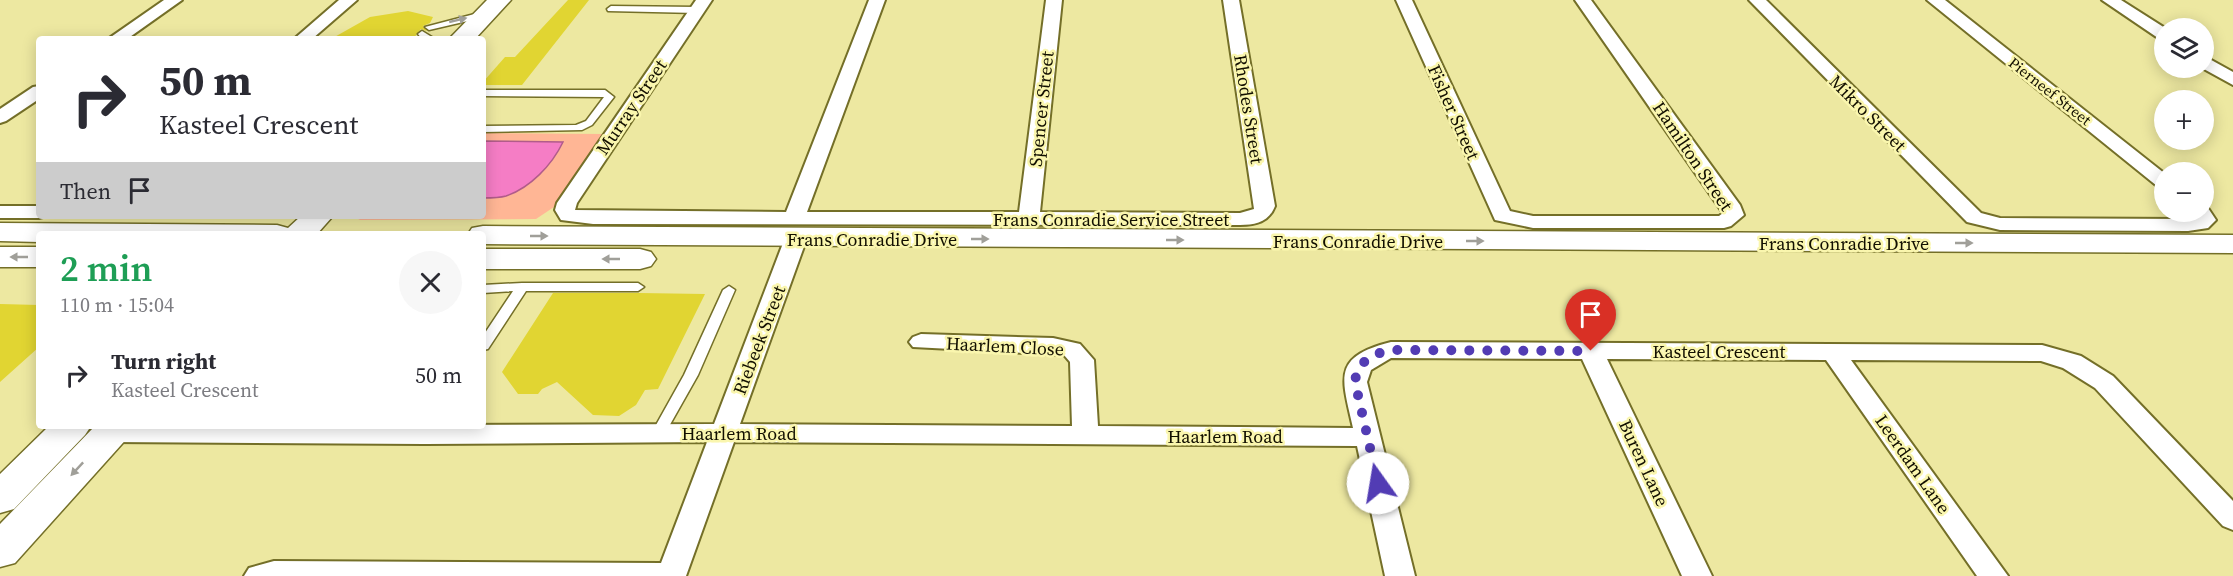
<!DOCTYPE html>
<meta charset="utf-8">
<style>
:root{--surface:#fff;--page:#f7f7f7;--text:#2b2b33;--muted:#7c7c81}
body{margin:0;font-family:"Source Serif 4",serif;background:var(--page);color:var(--text);height:100vh;display:flex;flex-direction:column;font-size:22px;white-space:nowrap}
*{box-sizing:border-box;margin:0}
p{font-size:20px;color:var(--muted)}
.icon{flex:none;width:33px;height:33px;fill:none;stroke:currentColor;stroke-width:2;stroke-linecap:round;stroke-linejoin:round}
.map{position:relative;flex:1;overflow:hidden}
.drawer{position:absolute;left:36px;top:231px;width:450px;height:198px;display:flex;flex-direction:column;background:var(--surface);border-radius:6px;box-shadow:0 3px 15px #0003}
.drawer>*{flex:none}
.hud{position:absolute;left:36px;top:36px;width:450px;height:183px;border-radius:6px;box-shadow:0 3px 15px #0003;background:#fff;color:var(--text);overflow:hidden}
.fabs{position:absolute;left:2154px;top:18px;display:grid;gap:12px}
.fabs a{display:grid;place-items:center;width:60px;height:60px;border-radius:50%;background:var(--surface);box-shadow:0 3px 15px #0003;font-size:30px}
.pin{position:absolute;display:grid;place-items:center;width:51px;height:51px;color:#fff;margin:-62px -26px;border-radius:50% 50% 50% 0;rotate:-45deg;box-shadow:0 0 6px #0007}
.pin .icon{rotate:45deg}
.me{position:absolute;width:66px;margin:-33px;rotate:347deg;stroke-linejoin:round;filter:drop-shadow(0 0 4px #0008)}
.turn{display:flex;align-items:center;gap:21px;height:126px;padding:0 24px;font-size:27px}
.turn .icon{width:78px;height:78px;stroke-width:2.5}
.turn b{display:block;font-size:42px;line-height:51px}
.then{display:flex;align-items:center;height:57px;padding:0 24px;background:#0003;gap:12px;font-size:22px}
.round{display:grid;place-items:center;flex:none;width:63px;height:63px;border-radius:32px;background:var(--page)}
.headline{display:flex;align-items:center;justify-content:space-between;height:102px;padding:0 24px}
h1{font-size:36px;font-weight:600;line-height:45px;color:#1e9e55}
ul{padding:0;list-style:none}
li{display:flex;align-items:center;gap:18px;height:84px;padding:0 24px}
li div{flex:1}
li b{display:block;font-size:22px}
li em{font-style:normal}
.map>svg:first-child{display:block}
</style>
<div class="map">
<svg width="2233" height="576" viewBox="0 0 2233 576">
<rect width="100%" height="100%" fill="#ede8a1"/>
<path fill="#ffb695" d="M483 133 604 134 557 205 536 219 360 220 353 216H483Z"/>
<path fill="#f57dc5" stroke="#b15c8a" stroke-width="1.5" d="M483 141 563 142C552 165 530 188 506 196 499 198 490 198 483 198Z"/>
<path fill="#e1d532" d="M568 0H589L522 85H483V82L505 57H515Z
M408 11 433 17 430 23 423 26 427 31 421 29 413 39H331L370 17Z
M553 293H639L705 294 658 389 645 390 636 405 619 416 593 415 557 382 542 389 538 394H518L502 372Z
M0 304 39 305V347L0 382Z"/>
<g fill="none" stroke-linecap="round" stroke-linejoin="round">
<g stroke="#746f28" stroke-width="3">
<path id="service" d="M611 6 697 7 701 10 697 13 608 11 607 9Z
M486 11 489 12V16L429 30 425 27Z
M422 31 435 39C428 39 422 40 418 34Z
M483 90H605L614 97 592 125 582 130 483 132V126L576 125 586 121 604 97 483 96Z
M522 283H638L644 287 638 291H526L488 349 483 350V336L513 291 483 293V285Z
M729 286 735 290 698 375 663 437H653L651 434 684 375 723 290Z"/>
</g>
<g stroke="#746f28" stroke-width="4">
<path id="minor" d="M164 0H182L127 39H108Z
M339 0H357L312 39H294Z
M696 0H712L577 203 575 210 786 212 869 0H885L807 212H1019L1046 0H1062L1040 212 1240 213 1254 209 1223 0H1239L1275 206C1269 222 1256 225 1240 225L593 224 561 220 555 210 557 203Z
M1396 0H1412L1510 211 1533 216H1719L1723 213 1575 0H1591L1740 205 1744 215 1731 226 1724 228H1533L1495 220Z
M1749 0H1766L1981 213 2000 218 2188 219 2194 218 2191 212H2204V206L2208 208 2216 220 2208 228 2188 231 2000 230 1967 222Z
M1927 0H1945L2164 173V188L2157 186Z
M2102 0H2121L2165 28 2164 40 2158 38Z
M2204 56 2233 72V85L2202 68Z
M39 86V99L6 121 0 123V109L33 87Z
M0 206H39V216H47L39 218H0Z
M796 232 804 233 807 238 740 424 1072 426 1070 362 1064 355 913 347 909 342 913 337 921 334 1053 338 1080 344 1094 360 1098 426 1353 428C1342 378 1331 357 1391 342L2042 345 2081 356 2113 376 2233 501V530L2223 526 2095 388 2063 368 2041 361 1851 360 2008 576H1977L1826 360 1607 359 1712 576H1682L1582 359 1391 358 1371 370 1367 382 1415 576H1385L1357 446 734 442 686 576H244L249 568 274 561 661 563 707 442 425 444 111 442 102 439 98 433 104 426 714 424 785 238 788 233Z"/>
</g>
<g stroke="#746f28" stroke-width="3">
<path id="secondary" d="M487 0H511L475 39H449Z
M301 216H333L317 234H39V242L0 241V223L277 225 288 228Z
M483 226 2233 235V253L483 244V234H468L472 228Z
M0 247H39V267H0Z
M483 249H640L651 252 656 259 651 266 640 269H483Z
M49 426H91L85 435 14 509 0 513V474Z
M95 426H136L130 435 15 563 0 567V524Z"/>
</g>
<use href="#service" fill="#fff" fill-rule="evenodd"/>
<use href="#minor" fill="#fff" fill-rule="evenodd"/>
<use href="#secondary" fill="#fff" fill-rule="evenodd"/>
</g>
<defs><path id="oneway-solid" d="M-6-.8H1V-3.2L6.5 0L1 3.2V.8H-6Z" transform="scale(1.5)"/></defs>
<g fill="#a09f99">
<use href="#oneway-solid" transform="translate(458 20) rotate(-13)"/>
<use href="#oneway-solid" transform="translate(539 236)"/>
<use href="#oneway-solid" transform="translate(980 239)"/>
<use href="#oneway-solid" transform="translate(1175 240)"/>
<use href="#oneway-solid" transform="translate(1475 241)"/>
<use href="#oneway-solid" transform="translate(1964 243)"/>
<use href="#oneway-solid" transform="translate(19 257) rotate(-180)"/>
<use href="#oneway-solid" transform="translate(611 259) rotate(-180)"/>
<use href="#oneway-solid" transform="translate(77 469) rotate(133)"/>
</g>
<g fill="none" stroke-linecap="round" stroke-linejoin="round">
<path stroke="#523cb4" stroke-width="10" stroke-dasharray="0 18" d="M1378 483 1355 382C1357 362 1372 354 1391 350L1591 351"/>
</g>
<g text-anchor="middle" dominant-baseline="central" stroke-width="5" stroke-linejoin="round" paint-order="stroke">
<g font-size="15" fill="#120f00" stroke="#faf6ae">
<text transform="translate(2050 91) rotate(38)">Pierneef Street</text>
</g>
<g font-size="18" fill="#120f00" stroke="#faf6ae">
<text transform="translate(631 107) rotate(-56)">Murray Street</text>
<text transform="translate(1041 109) rotate(-84)">Spencer Street</text>
<text transform="translate(1249 109) rotate(81)">Rhodes Street</text>
<text transform="translate(1454 112) rotate(66)">Fisher Street</text>
<text transform="translate(1868 113) rotate(45)">Mikro Street</text>
<text transform="translate(1693 156) rotate(56)">Hamilton Street</text>
<text x="1111" y="219">Frans Conradie Service Street</text>
<text x="872" y="239">Frans Conradie Drive</text>
<text x="1358" y="241">Frans Conradie Drive</text>
<text x="1844" y="243">Frans Conradie Drive</text>
<text transform="translate(759 340) rotate(-69)">Riebeek Street</text>
<text transform="translate(1005 346) rotate(3)">Haarlem Close</text>
<text x="1719" y="351">Kasteel Crescent</text>
<text x="739" y="433">Haarlem Road</text>
<text x="1225" y="436">Haarlem Road</text>
<text transform="translate(1644 463) rotate(65)">Buren Lane</text>
<text transform="translate(1913 464) rotate(55)">Leerdam Lane</text>
</g>
</g>
</svg>
<div class="fabs">
<a><svg class="icon" aria-label="layers" viewBox="0 0 24 24"><path d="M12 4l9 5-9 5-9-5zM3 14l9 5 9-5"/></svg></a>
<a>+</a>
<a>−</a>
</div>
<div class="pin" style="left:1591px;top:351px;background:#d93025"><svg class="icon" aria-label="arrive" viewBox="0 0 24 24"><path d="M6 21V4h12l-3 4 3 4H6"/></svg></div>
<svg class="me" style="left:1378px;top:483px" viewBox="-20 -20 40 40"><circle r="19" fill="#fff"/><path d="M0-13L10 11 0 6-10 11z" fill="#523cb4"/></svg>
<div class="hud">
<div class="turn"><svg class="icon" aria-label="right" viewBox="0 0 24 24"><path d="M7 20v-9h11M14 6l5 5-5 5"/></svg><div><b>50 m</b>Kasteel Crescent</div></div>
<div class="then">Then<svg class="icon" aria-label="arrive" viewBox="0 0 24 24"><path d="M6 21V4h12l-3 4 3 4H6"/></svg></div>
</div>
<section class="drawer">
<div class="headline"><div><h1>2 min</h1><p>110 m · 15:04</p></div><a class="round"><svg class="icon" aria-label="close" viewBox="0 0 24 24"><path d="M6 6l12 12M18 6L6 18"/></svg></a></div>
<ul>
<li><svg class="icon" aria-label="right" viewBox="0 0 24 24"><path d="M7 20v-9h11M14 6l5 5-5 5"/></svg><div><b>Turn right</b><p>Kasteel Crescent</p></div><em>50 m</em></li>
</ul>
</section>
</div>
